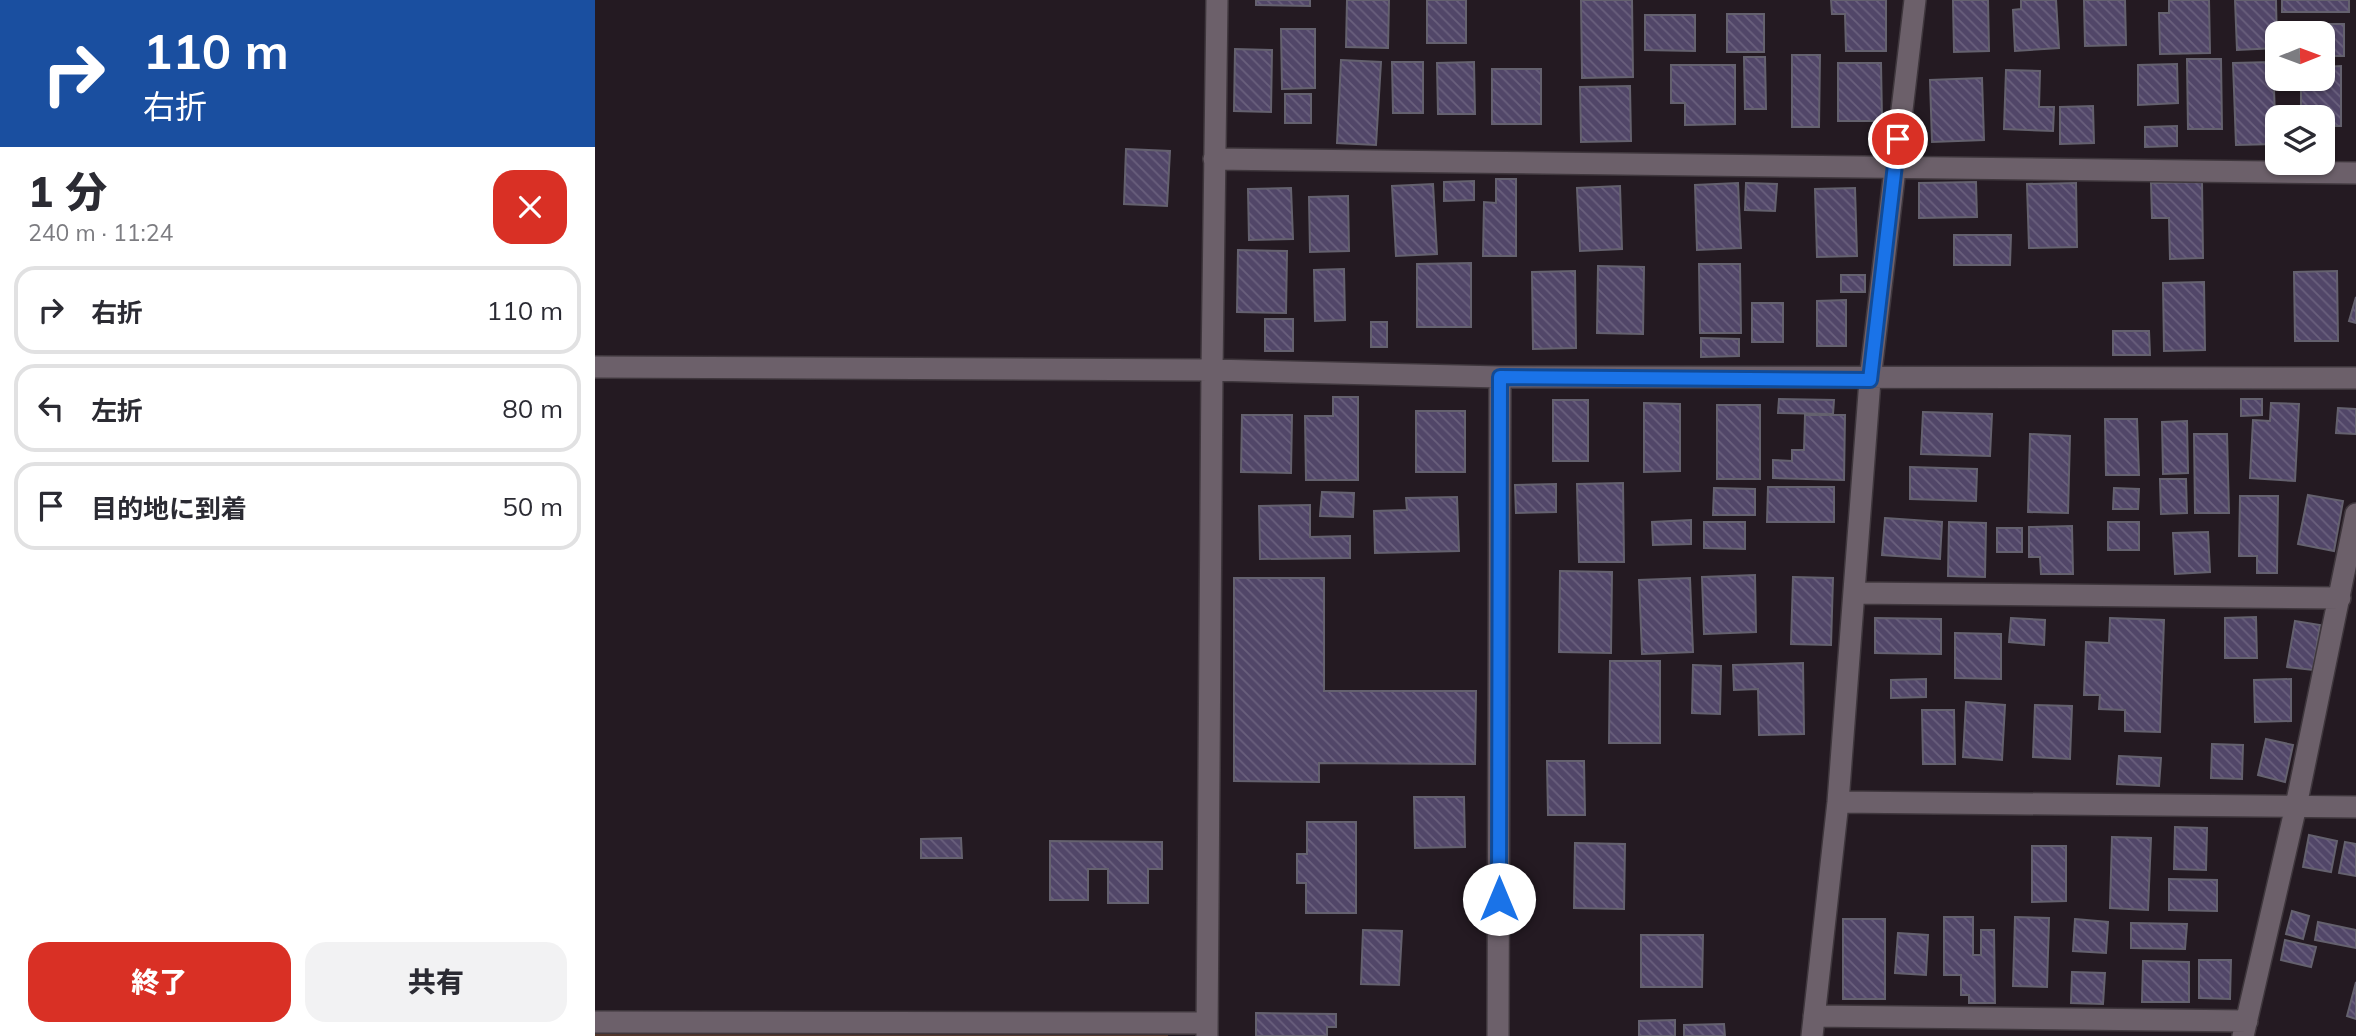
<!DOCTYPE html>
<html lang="ja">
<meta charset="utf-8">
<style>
:root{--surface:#fff;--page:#f2f2f3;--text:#2b2b33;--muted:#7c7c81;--line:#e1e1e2;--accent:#d93025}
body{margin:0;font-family:Mulish,"Noto Sans JP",sans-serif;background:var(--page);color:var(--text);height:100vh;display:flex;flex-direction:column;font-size:26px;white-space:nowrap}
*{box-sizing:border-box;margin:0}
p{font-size:23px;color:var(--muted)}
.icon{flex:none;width:38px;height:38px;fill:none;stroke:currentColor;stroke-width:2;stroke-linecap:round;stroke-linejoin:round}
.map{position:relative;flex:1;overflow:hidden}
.drawer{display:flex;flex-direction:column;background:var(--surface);width:595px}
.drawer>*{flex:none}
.top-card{background:#1a4fa0;color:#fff;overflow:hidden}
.needle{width:46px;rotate:89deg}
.tools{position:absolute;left:1670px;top:21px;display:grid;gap:14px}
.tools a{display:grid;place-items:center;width:70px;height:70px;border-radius:14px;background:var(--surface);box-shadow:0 2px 5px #0004;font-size:35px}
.pin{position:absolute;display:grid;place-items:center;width:60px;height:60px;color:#fff;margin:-30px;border:4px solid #fff;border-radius:50%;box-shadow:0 2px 7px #0007}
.me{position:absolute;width:77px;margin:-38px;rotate:0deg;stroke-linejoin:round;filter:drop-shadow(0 0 5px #0008)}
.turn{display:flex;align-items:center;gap:24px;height:147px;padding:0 28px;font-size:32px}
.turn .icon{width:91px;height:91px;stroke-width:2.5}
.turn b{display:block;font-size:49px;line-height:60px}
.round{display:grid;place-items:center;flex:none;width:74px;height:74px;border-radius:21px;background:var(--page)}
.headline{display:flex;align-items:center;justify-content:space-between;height:119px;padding:0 28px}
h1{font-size:42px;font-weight:800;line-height:52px}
.cta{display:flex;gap:14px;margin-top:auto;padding:14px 28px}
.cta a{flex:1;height:80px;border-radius:21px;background:var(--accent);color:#fff;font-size:28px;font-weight:800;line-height:80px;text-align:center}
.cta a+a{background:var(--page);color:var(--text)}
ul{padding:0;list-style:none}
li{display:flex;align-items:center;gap:21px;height:88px;margin:0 14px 10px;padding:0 14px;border:4px solid var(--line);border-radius:21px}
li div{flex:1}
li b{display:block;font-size:26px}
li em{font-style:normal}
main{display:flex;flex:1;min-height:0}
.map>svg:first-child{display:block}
</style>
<main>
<section class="drawer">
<div class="top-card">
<div class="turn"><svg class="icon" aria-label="right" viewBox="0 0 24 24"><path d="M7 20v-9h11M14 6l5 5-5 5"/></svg><div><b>110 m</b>右折</div></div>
</div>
<div class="headline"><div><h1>1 分</h1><p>240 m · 11:24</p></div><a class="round" style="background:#d93025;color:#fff"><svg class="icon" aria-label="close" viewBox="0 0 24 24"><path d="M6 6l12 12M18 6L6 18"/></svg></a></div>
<ul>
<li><svg class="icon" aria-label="right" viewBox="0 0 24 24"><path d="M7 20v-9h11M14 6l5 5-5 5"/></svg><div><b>右折</b></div><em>110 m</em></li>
<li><svg class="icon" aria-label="left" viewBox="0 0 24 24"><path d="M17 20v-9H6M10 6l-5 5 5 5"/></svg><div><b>左折</b></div><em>80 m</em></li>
<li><svg class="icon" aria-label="arrive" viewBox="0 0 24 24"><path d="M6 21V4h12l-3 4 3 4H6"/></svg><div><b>目的地に到着</b></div><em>50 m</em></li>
</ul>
<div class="cta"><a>終了</a><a>共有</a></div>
</section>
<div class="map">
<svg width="1761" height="1036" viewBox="0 0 1761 1036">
<defs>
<pattern id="building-back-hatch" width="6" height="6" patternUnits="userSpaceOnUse" patternTransform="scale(1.75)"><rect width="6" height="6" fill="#514668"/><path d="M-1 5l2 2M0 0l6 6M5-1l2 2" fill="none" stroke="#6a607d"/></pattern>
</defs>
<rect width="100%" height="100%" fill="#241a22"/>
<path fill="#53372c" d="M0 1034 573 1035V1036H0Z"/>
<path fill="url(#building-back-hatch)" stroke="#64616e" stroke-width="2" d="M661 0H715V6L661 5Z
M752 0H794L793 48 751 47Z
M832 0H871V43H832Z
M986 0H1037L1038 77 987 78Z
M1236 0H1291V51H1251L1250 14H1237Z
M1358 0H1393L1394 51 1359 52Z
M1426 0H1461L1464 48 1420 51 1418 10 1426 9Z
M1489 0H1530L1531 45 1490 46Z
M1574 0H1614L1615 53 1565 54 1564 13H1574Z
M1640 0H1681L1682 48 1642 50Z
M1687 0H1754V12H1687Z
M1132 14H1169V52H1132Z
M1050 15H1100V51L1050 50Z
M1700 24H1749V56H1727V33H1700Z
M686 29H720V88L687 89Z
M640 49 677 50 676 112 639 111Z
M1197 55H1225L1224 127H1197Z
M1149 57H1170L1171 109H1150Z
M1592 59H1626L1627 129H1593Z
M746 60 786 62 781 145 742 143Z
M797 62H828V113H798Z
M879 62 880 114H843L842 63Z
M1678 62 1681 144 1641 145 1638 63Z
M1243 63H1286L1287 121H1243Z
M1582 64 1583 103 1543 105V65Z
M1076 65H1140V124L1090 125V103H1076Z
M1746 66V126H1727V117H1706V79H1727V67Z
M897 69H946V124H897Z
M1411 70 1445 71 1444 107H1459L1458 131 1409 129Z
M1387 78 1389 140 1337 142 1335 80Z
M1035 86 1036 141 986 142 985 87Z
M690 94H716V123H690Z
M1498 106 1499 143 1465 144V107Z
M1582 126V146L1550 147V127Z
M531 149 575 151 572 206 529 204Z
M901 179H921V256H888L889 202 901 203Z
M879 181V200L849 201V182Z
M1381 182 1382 217 1324 218V183Z
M1607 182 1608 258 1575 259 1574 218H1557L1556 183Z
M1143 183 1146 248 1102 250 1100 185Z
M1151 183 1182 184 1180 211 1150 210Z
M1481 183 1482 247 1434 248 1432 184Z
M838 184 842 254 801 256 797 186Z
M1025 186 1027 249 985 251 982 188Z
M696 188 698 239 654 240 653 189Z
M1260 188 1262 256 1222 257 1220 189Z
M753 196 754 251 715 252 714 197Z
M1359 235H1416L1415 265H1359Z
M643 250 692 251 691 313 642 312Z
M876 263V327H822V264Z
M1104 264H1145L1146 333H1105Z
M1003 266 1049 267 1048 334 1002 333Z
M749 269 750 320 720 321 719 270Z
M980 271 981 348 938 349 937 272Z
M1742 271 1743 341H1700L1699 272Z
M1246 275H1270V292H1246Z
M1609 282 1610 350 1569 351 1568 283Z
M1761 297V323L1754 321Z
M1251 300V346H1222V301Z
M1157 303H1188V342H1157Z
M670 319H698V351H670Z
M776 322H792V347H776Z
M1518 331H1554L1555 355H1518Z
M1106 338 1144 339V356L1106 357Z
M738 397H763V480H711L710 416H738Z
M1184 399 1239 400 1238 414 1183 413Z
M1646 399H1667V415L1646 416Z
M958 400H993V461H958Z
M1049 403 1085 404V471L1049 472Z
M1676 403 1704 404 1700 481 1655 478 1658 420 1675 421Z
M1122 405H1165V479H1122Z
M1743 408 1761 409V434L1741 433Z
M821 411H870V472H821Z
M1328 412 1397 414 1395 456 1326 454Z
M647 415H697L696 473 646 472Z
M1210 415H1250L1249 480 1178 478V460L1197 461V450H1209Z
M1510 419H1542L1544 475H1511Z
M1592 421 1593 473 1568 474 1567 422Z
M1435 434 1475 436 1473 513 1433 512Z
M1599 434H1632L1634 513H1600Z
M1315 467 1382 469 1381 501 1315 499Z
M1565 479H1591L1592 513 1566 514Z
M1028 483 1029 562H984L982 484Z
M961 484V512L921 513 920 485Z
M1173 487H1239V522H1172Z
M1119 488 1160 489V515H1118Z
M1519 488 1544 489 1543 509H1518Z
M727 492 759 493 758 517 725 516Z
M1713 495 1748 501 1739 551 1703 544Z
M1645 496H1683L1682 573H1662V556H1644Z
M862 497 864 551 780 553 779 511 812 510 811 498Z
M715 505V537L755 536V558L665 559 664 506Z
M1290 518 1347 522 1345 559 1287 555Z
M1096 520V544L1058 545 1057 522Z
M1109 522H1150V549L1109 548Z
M1354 522 1391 523 1390 577 1353 576Z
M1513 522H1544V550H1513Z
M1477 526 1478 574H1446L1445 557H1434V527Z
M1402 528H1427V552H1402Z
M1613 532 1615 572 1580 574 1578 533Z
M965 571 1017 572 1016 653 964 652Z
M1160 575 1161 632 1109 634 1107 577Z
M1198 577 1238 578 1236 645 1196 644Z
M639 578H729V691H881L880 764 724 763V782L639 781Z
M1095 578 1098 652 1047 654 1044 580Z
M1661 617 1662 658H1630V618Z
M1280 618 1346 619V654L1280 653Z
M1416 618 1450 620 1449 645 1414 642Z
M1515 618 1569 620 1565 732 1530 731V710L1504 709 1505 695H1489L1491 642 1514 643Z
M1700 621 1725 625 1718 670 1692 667Z
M1360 633 1406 634V679L1360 678Z
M1015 661H1065V743H1014Z
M1208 663 1209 734 1164 735 1163 689 1139 690 1138 665Z
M1098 665 1126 666 1125 714 1097 713Z
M1331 679V697L1296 698V680Z
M1696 679V721L1660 722 1659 680Z
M1371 702 1410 705 1407 760 1368 757Z
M1440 705 1477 706 1475 759 1438 757Z
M1327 710H1359L1360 764H1328Z
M1671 739 1698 745 1690 782 1663 775Z
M1617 744 1648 745 1647 779 1616 778Z
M1524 756 1566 758 1564 786 1522 784Z
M952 761H989L990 815H953Z
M819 797H869L870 847 820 848Z
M712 822H761V913H711V883H702V854H712Z
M1580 827 1612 828 1611 870 1579 869Z
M1714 835 1742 841 1736 872 1708 867Z
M1517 837 1556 838 1553 910 1515 908Z
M366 838 367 858H326V839Z
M455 841 567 842V869H553V903H513V869H493V900H455Z
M1750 842 1761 844V876L1744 873Z
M980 843 1030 844 1029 909 979 908Z
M1437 846H1471V901L1437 902Z
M1574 879 1622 880V911L1574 910Z
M1697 911 1714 916 1708 939 1691 934Z
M1349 917H1378V955H1386V930H1399L1400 1003H1374V995H1366V975H1349Z
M1420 917 1454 918 1452 987 1418 986Z
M1248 919H1290V999H1248Z
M1480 919 1513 922 1511 953 1478 951Z
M1723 922 1761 930V948L1720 940Z
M1536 923 1592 924 1590 949 1536 948Z
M768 930 807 931 804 985 766 984Z
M1303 933 1333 935 1331 975 1300 973Z
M1046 935H1108L1107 987H1046Z
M1690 940 1721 947 1716 967 1686 960Z
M1604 960H1636L1635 999 1604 998Z
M1548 961 1594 962V1002H1547Z
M1477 972 1510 973 1508 1004 1476 1003Z
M1761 982V1019L1752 1016Z
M661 1013 741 1014V1027H732V1036H661Z
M1080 1020V1036H1044V1021Z
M1129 1024 1130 1036H1089V1025Z"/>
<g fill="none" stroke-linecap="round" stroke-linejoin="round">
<g stroke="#3f373d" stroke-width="24">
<path id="street" d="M619 159 1761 173
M0 367 617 370 905 377 1761 378
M1259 593 1745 598
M1243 802 1761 807
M1219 1016 1652 1021
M0 1022 612 1023
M612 1036 617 370 622 0
M903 1036 905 377
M1217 1036 1243 802 1275 380 1320 0
M1648 1036 1701 806 1761 514"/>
</g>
<use href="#street" stroke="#6c606a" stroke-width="21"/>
</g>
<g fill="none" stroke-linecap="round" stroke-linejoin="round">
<g stroke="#114b97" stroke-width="18">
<path id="route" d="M904 899 905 377 1275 380 1303 139"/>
</g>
<use href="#route" stroke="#1a73e8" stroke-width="12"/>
</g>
</svg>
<div class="tools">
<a><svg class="needle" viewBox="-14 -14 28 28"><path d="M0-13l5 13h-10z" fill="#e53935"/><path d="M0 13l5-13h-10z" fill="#7c7c81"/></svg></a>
<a><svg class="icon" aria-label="layers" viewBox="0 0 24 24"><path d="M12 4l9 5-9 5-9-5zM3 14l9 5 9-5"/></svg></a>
</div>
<div class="pin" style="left:1303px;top:139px;background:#d93025"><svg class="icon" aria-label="arrive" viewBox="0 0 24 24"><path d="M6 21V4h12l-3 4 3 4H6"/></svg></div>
<svg class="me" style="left:904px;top:899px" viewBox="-20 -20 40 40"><circle r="19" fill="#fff"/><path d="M0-13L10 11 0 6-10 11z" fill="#1a73e8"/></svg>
</div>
</main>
